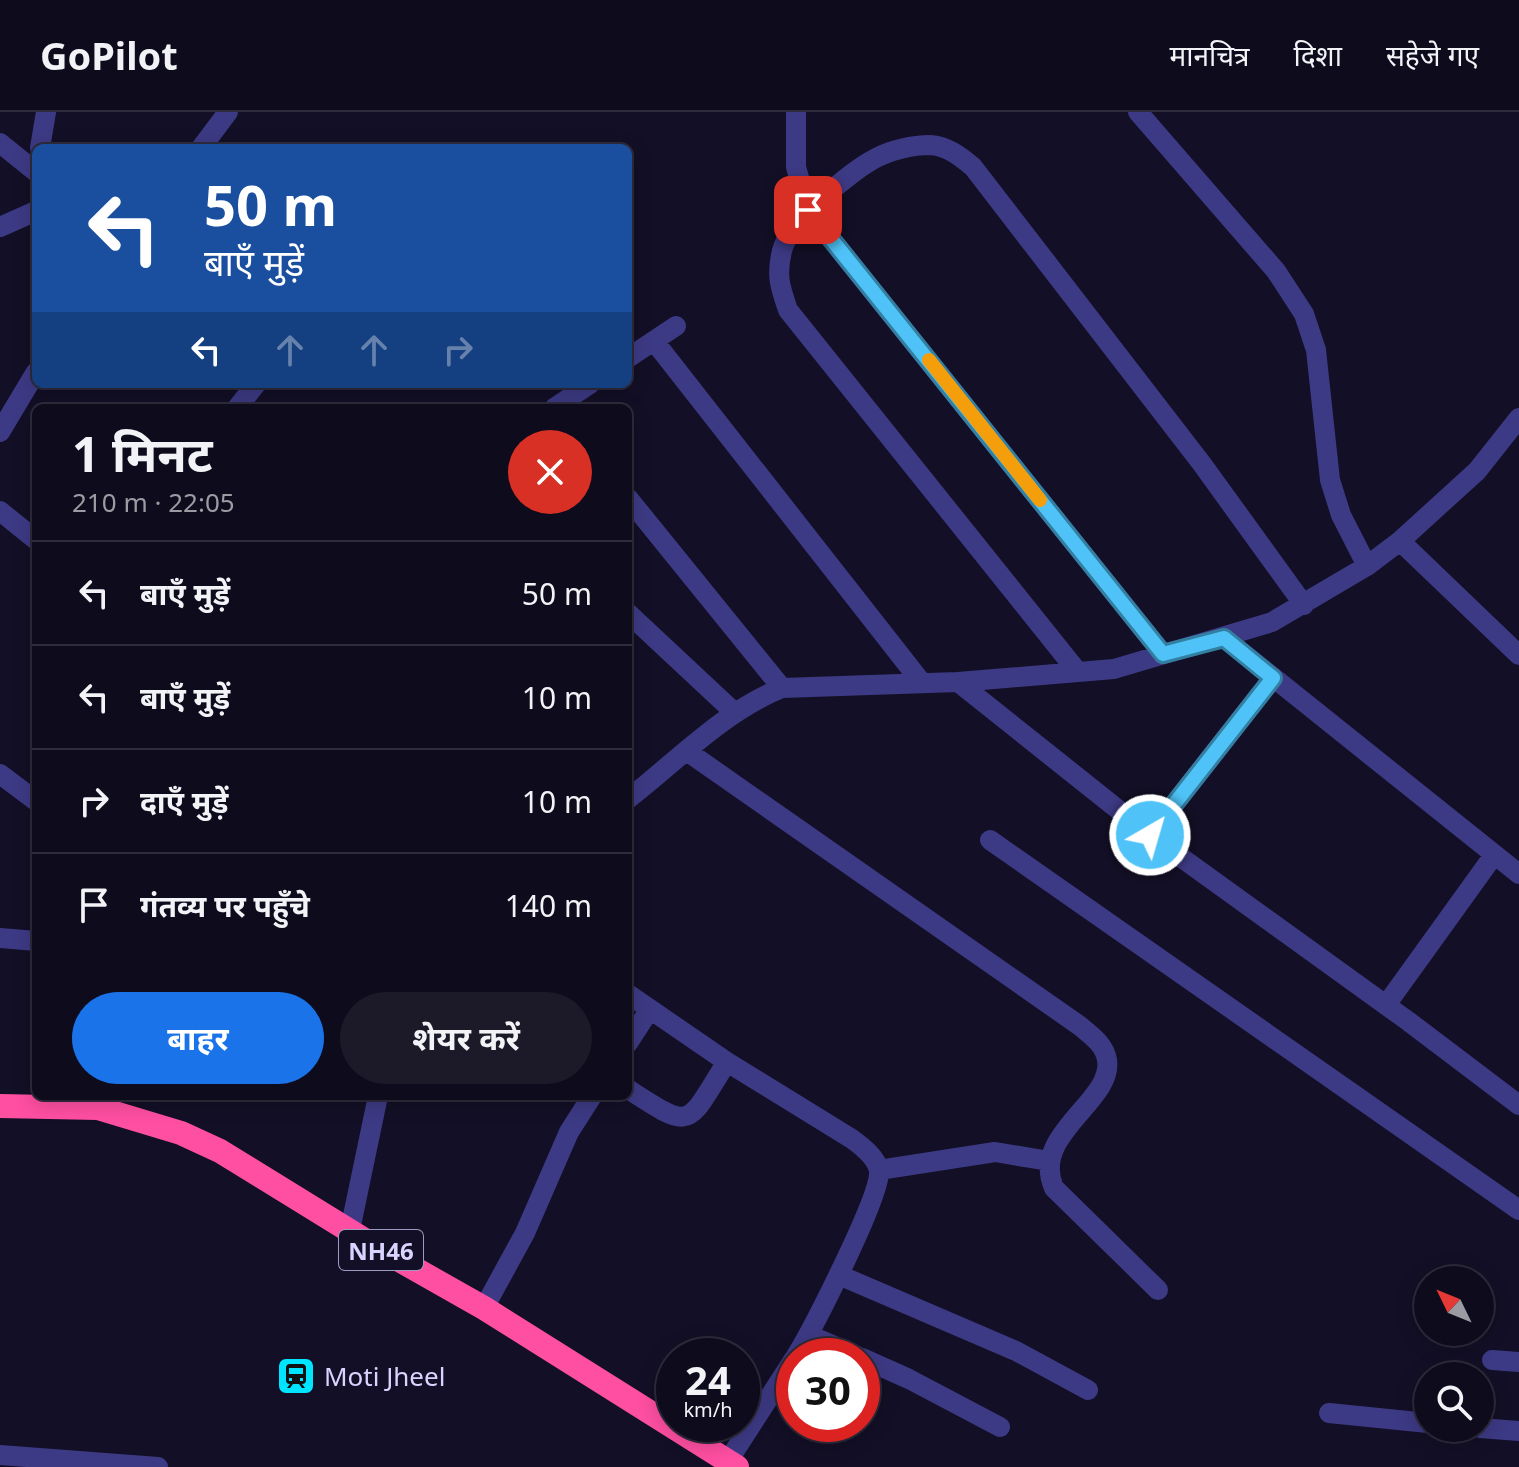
<!DOCTYPE html>
<html lang="hi">
<meta charset="utf-8">
<style>
:root{--surface:#0e0b1c;--page:#1c1929;--text:#f1f3f6;--muted:#9b9ba3;--line:#2e2b3b;--accent:#1a73e8}
body{margin:0;font-family:"Noto Sans","Noto Sans Devanagari",sans-serif;background:var(--page);color:var(--text);height:100vh;display:flex;flex-direction:column;font-size:30px;white-space:nowrap}
*{box-sizing:border-box;margin:0}
p{font-size:26px;color:var(--muted)}
.icon{flex:none;width:44px;height:44px;fill:none;stroke:currentColor;stroke-width:2;stroke-linecap:round;stroke-linejoin:round}
.map{position:relative;flex:1;overflow:hidden}
.details{position:absolute;left:32px;top:292px;width:600px;height:696px;display:flex;flex-direction:column;background:var(--surface);border-radius:12px;box-shadow:0 4px 20px #0003,0 0 0 2px var(--line)}
.details>*{flex:none}
.hud{position:absolute;left:32px;top:32px;width:600px;height:244px;border-radius:12px;box-shadow:0 4px 20px #0003,0 0 0 2px var(--line);background:#1a4fa0;color:#fff;overflow:hidden}
.needle{width:52px;rotate:313deg}
.tools{position:absolute;left:1414px;top:1154px;display:grid;gap:16px}
.tools a{display:grid;place-items:center;width:80px;height:80px;border-radius:50%;background:var(--surface);box-shadow:0 4px 20px #0003,0 0 0 2px var(--line);font-size:40px}
.speed{position:absolute;left:656px;top:1226px;display:flex;gap:16px;font-size:40px;font-weight:700;text-align:center}
.speed>*{display:grid;place-content:center;width:104px;height:104px;border-radius:50%;background:var(--surface);box-shadow:0 4px 20px #0003,0 0 0 2px var(--line);line-height:1}
.speed small{font-size:20px;font-weight:400}
.speed .limit{border:12px solid #d22;background:#fff;color:#111}
.pin{position:absolute;display:grid;place-items:center;width:68px;height:68px;color:#fff;margin:-34px;border-radius:16px;box-shadow:0 4px 12px #0006}
.me{position:absolute;width:88px;margin:-44px;rotate:38deg;stroke-linejoin:round;filter:drop-shadow(0 0 6px #0008)}
.turn{display:flex;align-items:center;gap:28px;height:168px;padding:0 40px;font-size:36px}
.turn .icon{width:104px;height:104px;stroke-width:2.5}
.turn b{display:block;font-size:56px;line-height:68px}
.lanes{display:flex;align-items:center;height:76px;padding:0 40px;background:#0003;justify-content:center;gap:40px;direction:ltr}
.lanes .off{opacity:.35}
.round{display:grid;place-items:center;flex:none;width:84px;height:84px;border-radius:42px;background:var(--page)}
.summary{display:flex;align-items:center;justify-content:space-between;height:136px;padding:0 40px}
h1{font-size:48px;font-weight:700;line-height:60px}
.button{display:flex;gap:16px;margin-top:auto;padding:16px 40px}
.button a{flex:1;height:92px;border-radius:48px;background:var(--accent);color:#fff;font-size:32px;font-weight:700;line-height:92px;text-align:center}
.button a+a{background:var(--page);color:var(--text)}
ul{padding:0;list-style:none}
li{display:flex;align-items:center;gap:24px;height:104px;padding:0 40px;border-top:2px solid var(--line)}
li div{flex:1}
li b{display:block;font-size:30px}
li em{font-style:normal}
header{display:flex;align-items:center;gap:48px;box-sizing:border-box;height:112px;padding:0 40px;background:var(--surface);border-bottom:2px solid var(--line)}
header strong{font-size:38px}
nav{display:flex;gap:44px;margin-inline-start:auto;font-size:28px}
.map>svg:first-child{display:block}
</style>
<header>
<strong>GoPilot</strong>
<nav><a>मानचित्र</a><a>दिशा</a><a>सहेजे गए</a></nav>
</header>
<div class="map">
<svg width="1519" height="1355" viewBox="0 0 1519 1355">
<rect width="100%" height="100%" fill="#130f26"/>
<g fill="none" stroke-linecap="round" stroke-linejoin="round">
<path stroke="#3d3a85" stroke-width="20" d="M796 0V55L808 98 1163 542
M1138 0 1276 159 1304 202 1316 238 1330 368 1341 403 1367 454
M0 31 36 60
M40 36 46 0
M201 36 228 0
M0 115 36 99
M654 229 922 571
M628 246 676 214
M237 296 256 272
M554 296 590 272
M0 320 36 260
M628 386 782 576
M0 399 36 428
M1400 429 1519 543
M628 501 735 601
M1224 526 1519 762
M1077 559 788 198C780 175 776 163 782 139 788 111 851 59 876 46 891 38 913 33 930 33 947 34 960 44 973 55L1202 352 1304 493
M958 570 1150 723 1408 909 1519 993
M688 640 1080 914C1091 923 1105 933 1107 948 1114 989 1030 1022 1054 1076L1158 1178
M0 662 36 689
M628 687C677 649 724 599 782 576L958 570 1114 557 1272 510 1367 454 1400 429 1477 359 1519 306
M1150 723 1273 566
M990 728 1519 1098
M0 826 36 829
M628 882 727 950 852 1027C863 1035 877 1046 879 1059 881 1084 812 1218 796 1244
M1386 893 1494 743
M628 931 650 897
M628 977C695 1021 686 1013 727 950
M879 1058 995 1040 1049 1049
M350 1118 378 984
M839 1163 1016 1239 1088 1278
M484 1196 525 1121 569 1020 592 984
M809 1223 857 1244
M862 1246 909 1267 1000 1315
M1492 1248 1519 1250
M1329 1301 1428 1311
M1480 1316 1519 1319
M0 1343 158 1355
M728 1349 794 1247"/>
<path stroke="#ff4fa3" stroke-width="24" d="M0 994 98 996 181 1021 220 1039 371 1132 484 1196 737 1355"/>
</g>
<g fill="none" stroke-linecap="round" stroke-linejoin="round">
<g stroke="#337fa1" stroke-width="20">
<path id="route" d="M808 98 1163 542 1224 526 1273 566 1150 723"/>
</g>
<use href="#route" stroke="#4fc3f7" stroke-width="14"/>
<path stroke="#f59e0b" stroke-width="14" d="M929 248 1040 388"/>
</g>
<defs>
<g id="station-square" transform="scale(2)"><rect x="-9" y="-9" width="18" height="18" rx="4" fill="#00e5ff" stroke="#130f26"/><path d="M-3-6H3Q5-6 5-4V2Q5 4 3 4L4.5 6H3L1.5 4h-3L-3 6H-4.5L-3 4Q-5 4-5 2V-4Q-5-6-3-6ZM-3.5-4v3h7v-3ZM-3.5 1v1.5H-2V1ZM2 1v1.5H3.5V1Z" fill="#111"/></g>
</defs>
<g fill-rule="evenodd">
<use href="#station-square" x="296" y="1264"/>
</g>
<g text-anchor="middle" dominant-baseline="central" stroke-width="8" stroke-linejoin="round" paint-order="stroke">
<rect fill="#130f26" stroke="#9e99be" stroke-width="2" x="339" y="1118" width="84" height="40" rx="6"/>
<g font-size="24" font-weight="bold" fill="#d9d4ff">
<text x="381" y="1138">NH46</text>
</g>
<g font-size="26" fill="#d9d4ff" stroke="#130f26" text-anchor="start">
<text x="324" y="1264">Moti Jheel</text>
</g>
</g>
</svg>
<div class="tools">
<a><svg class="needle" viewBox="-14 -14 28 28"><path d="M0-13l5 13h-10z" fill="#e53935"/><path d="M0 13l5-13h-10z" fill="#9b9ba3"/></svg></a>
<a><svg class="icon" aria-label="search" viewBox="0 0 24 24"><circle cx="10" cy="10" r="6"/><path d="M15 15l6 6"/></svg></a>
</div>
<div class="speed"><div>24<small>km/h</small></div><div class="limit">30</div></div>
<div class="pin" style="left:808px;top:98px;background:#d93025"><svg class="icon" aria-label="arrive" viewBox="0 0 24 24"><path d="M6 21V4h12l-3 4 3 4H6"/></svg></div>
<svg class="me" style="left:1150px;top:723px" viewBox="-20 -20 40 40"><circle r="17" fill="#4fc3f7" stroke="#fff" stroke-width="3"/><path d="M0-11L8 9 0 5-8 9z" fill="#fff"/></svg>
<div class="hud">
<div class="turn"><svg class="icon" aria-label="left" viewBox="0 0 24 24"><path d="M17 20v-9H6M10 6l-5 5 5 5"/></svg><div><b>50 m</b>बाएँ मुड़ें</div></div>
<div class="lanes"><svg class="icon" aria-label="left" viewBox="0 0 24 24"><path d="M17 20v-9H6M10 6l-5 5 5 5"/></svg><svg class="icon off" aria-label="ahead" viewBox="0 0 24 24"><path d="M12 20V5M6 11l6-6 6 6"/></svg><svg class="icon off" aria-label="ahead" viewBox="0 0 24 24"><path d="M12 20V5M6 11l6-6 6 6"/></svg><svg class="icon off" aria-label="right" viewBox="0 0 24 24"><path d="M7 20v-9h11M14 6l5 5-5 5"/></svg></div>
</div>
<section class="details">
<div class="summary"><div><h1>1 मिनट</h1><p>210 m · 22:05</p></div><a class="round" style="background:#d93025;color:#fff"><svg class="icon" aria-label="close" viewBox="0 0 24 24"><path d="M6 6l12 12M18 6L6 18"/></svg></a></div>
<ul>
<li><svg class="icon" aria-label="left" viewBox="0 0 24 24"><path d="M17 20v-9H6M10 6l-5 5 5 5"/></svg><div><b>बाएँ मुड़ें</b></div><em>50 m</em></li>
<li><svg class="icon" aria-label="left" viewBox="0 0 24 24"><path d="M17 20v-9H6M10 6l-5 5 5 5"/></svg><div><b>बाएँ मुड़ें</b></div><em>10 m</em></li>
<li><svg class="icon" aria-label="right" viewBox="0 0 24 24"><path d="M7 20v-9h11M14 6l5 5-5 5"/></svg><div><b>दाएँ मुड़ें</b></div><em>10 m</em></li>
<li><svg class="icon" aria-label="arrive" viewBox="0 0 24 24"><path d="M6 21V4h12l-3 4 3 4H6"/></svg><div><b>गंतव्य पर पहुँचे</b></div><em>140 m</em></li>
</ul>
<div class="button"><a>बाहर</a><a>शेयर करें</a></div>
</section>
</div>
